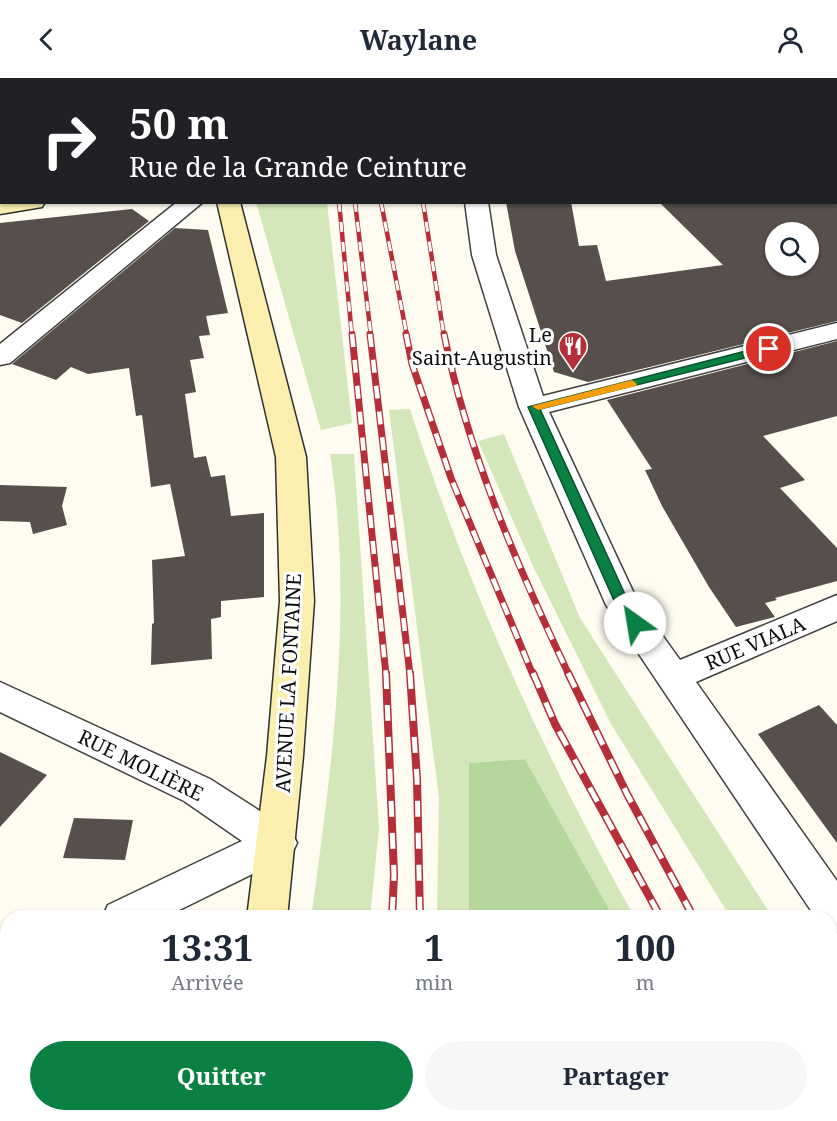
<!DOCTYPE html>
<html lang="fr">
<meta charset="utf-8">
<style>
:root{--surface:#fff;--page:#f6f6f7;--text:#1f2937;--muted:#747a83;--accent:#0b8043}
body{margin:0;font-family:"Noto Serif",serif;background:var(--page);color:var(--text);height:100vh;display:flex;flex-direction:column;font-size:22px;white-space:nowrap}
*{box-sizing:border-box;margin:0}
p{font-size:20px;color:var(--muted)}
.icon{flex:none;width:33px;height:33px;fill:none;stroke:currentColor;stroke-width:2;stroke-linecap:round;stroke-linejoin:round}
.map{position:relative;flex:1;overflow:hidden}
.details{position:absolute;left:0px;top:832px;width:837px;height:212px;display:flex;flex-direction:column;background:var(--surface);border-radius:24px 24px 0 0;box-shadow:0 2px 4px #0004}
.details>*{flex:none}
.hud{position:absolute;left:0px;top:0px;width:837px;height:126px;box-shadow:0 2px 4px #0004;background:#202124;color:#fff;overflow:hidden}
.buttons{position:absolute;left:765px;top:144px;display:grid;gap:12px}
.buttons a{display:grid;place-items:center;width:54px;height:54px;border-radius:50%;background:var(--surface);box-shadow:0 2px 4px #0004;font-size:30px}
.pin{position:absolute;display:grid;place-items:center;width:51px;height:51px;color:#fff;margin:-26px;border:3px solid #fff;border-radius:50%;box-shadow:0 2px 6px #0007}
.me{position:absolute;width:66px;margin:-33px;rotate:328deg;stroke-linejoin:round;filter:drop-shadow(0 0 4px #0008)}
.turn{display:flex;align-items:center;gap:21px;height:126px;padding:0 30px;font-size:27px}
.turn .icon{width:78px;height:78px;stroke-width:2.5}
.turn b{display:block;font-size:42px;line-height:51px}
.eta{display:flex;justify-content:space-evenly;align-items:center;height:102px;text-align:center}
.eta b{font-size:36px;font-weight:700;line-height:42px}
.action{display:flex;gap:12px;margin-top:auto;padding:12px 30px}
.action a{flex:1;height:69px;border-radius:36px;background:var(--accent);color:#fff;font-size:24px;font-weight:700;line-height:69px;text-align:center}
.action a+a{background:var(--page);color:var(--text)}
header{display:flex;justify-content:space-between;align-items:center;height:78px;padding:0 30px;background:var(--surface);font-size:27px;font-weight:700}
.map>svg:first-child{display:block}
</style>
<header><svg class="icon" aria-label="back" viewBox="0 0 24 24"><path d="M15 5l-7 7 7 7"/></svg>Waylane<svg class="icon" aria-label="person" viewBox="0 0 24 24"><circle cx="12" cy="8" r="4"/><path d="M4 21q1-7 8-7t8 7"/></svg></header>
<div class="map">
<svg width="837" height="1043" viewBox="0 0 837 1043">
<rect width="100%" height="100%" fill="#fefbf0"/>
<path fill="#d3e7bb" d="M256 124 327 125 352 345 321 352Z
M410 331C467 508 544 678 635 840H614L525 681 469 685V840H437L439 720 389 332Z
M504 356 580 540 773 840H731L611 646 533 488 478 363Z
M330 376H354L379 750 370 840H311C332 690 354 526 330 376Z
M830 912 837 916V1003L834 1006 830 999Z
M283 1037V1036L353 1037 352 1043H282Z"/>
<path fill="#b7d69b" d="M525 681 614 840H469V685Z
M460 1036H723L726 1043H459Z"/>
<path fill="#564f4b" fill-rule="evenodd" d="M506 124H571L579 168 597 167 606 203 723 187 659 124H837V243L588 304 554 294 515 173ZM776 154H808V188H776Z
M132 131 149 143 22 245 0 237V145Z
M175 150 208 152 228 235 206 238 210 257 199 258 204 280 190 282 196 314 185 316 194 380 206 378 211 399 225 397 231 438 264 435V519L221 523V539L211 541 212 581 151 587 152 546 154 545 152 482 185 478 170 406 151 409 142 337 136 338 129 290 88 296 71 289 56 302 12 286Z
M837 263V338L763 358 805 402 780 410 837 470V503L775 520 777 522 765 525 775 539 736 549 709 509 662 428 645 392 652 391 607 322Z
M0 407 67 409 62 428 67 447 33 456 30 444 0 443Z
M819 627 837 647V765L758 656Z
M0 674 47 697 0 749Z
M74 740 133 742 125 782 63 780Z"/>
<g fill="none" stroke-linecap="round" stroke-linejoin="round">
<g stroke="#414141" stroke-width="2">
<path id="lane" d="M827 0H837V7L836 2Z
M836 72H837V84H836Z"/>
</g>
<g stroke="#414141" stroke-width="3">
<path id="street" d="M267 0H287V2H267Z
M442 0H462V2H442Z
M177 124H203L10 285 0 287V266Z
M465 124H488L496 177 543 318 837 245V261L549 334 637 522 680 582 837 517V543L696 604 837 803V854L830 852V840H816L606 527 519 329 472 177Z
M0 604 210 701 291 753 297 765 291 777 163 840H102L108 827 242 763 184 723 0 634Z
M8 873V914L0 917V876Z"/>
</g>
<g stroke="#303030" stroke-width="3">
<path id="secondary" d="M154 0H174V2H154Z
M727 0H754L726 2Z
M0 122 2 124H45L42 129 0 136Z
M217 124H240L306 379 314 523 303 678 287 840H247L267 678 280 523 276 379Z
M212 1036H258L256 1043H210Z"/>
</g>
<use href="#lane" fill="#fff" fill-rule="evenodd"/>
<use href="#street" fill="#fff" fill-rule="evenodd"/>
<use href="#secondary" fill="#faefaf" fill-rule="evenodd"/>
<g stroke="#b52e38" stroke-width="4.5">
<path id="rail-far2" d="M339 124 352 258
M355 124 371 258
M381 124 407 258
M423 124 444 258"/>
</g>
<g stroke="#b52e38" stroke-width="7">
<path id="rail-far1" d="M352 256 386 597
M370 256 410 597
M406 256 412 286 451 400 533 597
M444 256C468 376 517 487 569 597"/>
</g>
<g stroke="#b52e38" stroke-width="8">
<path id="rail" d="M386 595 394 797 392 840
M410 595 417 701 420 840
M533 595 555 646 661 840
M568 595 627 716 694 840
M775 1036 779 1043
M811 1036 815 1043
M378 1043 379 1036
M411 1043 412 1036"/>
</g>
<use href="#rail-far2" stroke="#fff" stroke-width="3" stroke-dasharray="10" stroke-linecap="butt"/>
<use href="#rail-far1" stroke="#fff" stroke-width="4.5" stroke-dasharray="13" stroke-linecap="butt"/>
<use href="#rail" stroke="#fff" stroke-width="5" stroke-dasharray="16" stroke-linecap="butt"/>
</g>
<path fill="#0b8043" stroke="#07532c" stroke-width="1.5" d="M769 267 775 271 773 273 540 331 629 525 642 545 635 551 630 549 616 527 528 329Z"/>
<path fill="#f59e0b" d="M632 302 637 306 636 308 538 332 532 328Z"/>
<defs>
<g id="restaurant-pin" transform="scale(1.5)"><path d="M0 17L-7.5 6A9.5 9.5 0 1 1 7.5 6Z" fill="#b52e38" stroke="#fff"/><path d="M-5-6h1v4h1v-4h1v4h1v-4h1v5L-1.5 .5V6h-2V.5L-5-1ZM5-6V6H3V1.5H1.5Q1.5-4 5-6Z" fill="#fff"/></g>
</defs>
<g fill-rule="evenodd">
<use href="#restaurant-pin" x="573" y="268"/>
</g>
<g text-anchor="middle" dominant-baseline="central" stroke-width="6" stroke-linejoin="round" paint-order="stroke">
<g font-size="20" fill="#0e0e0e" stroke="#fff" text-anchor="end">
<text x="552" y="256">Le<tspan x="552" dy="23">Saint-Augustin</tspan></text>
</g>
<g font-size="20" fill="#0e0e0e" stroke="#fff">
<text transform="translate(755 565) rotate(-23)">RUE VIALA</text>
<text transform="translate(288 605) rotate(-87)">AVENUE LA FONTAINE</text>
<text transform="translate(141 687) rotate(26)">RUE MOLIÈRE</text>
</g>
</g>
</svg>
<div class="buttons">
<a><svg class="icon" aria-label="search" viewBox="0 0 24 24"><circle cx="10" cy="10" r="6"/><path d="M15 15l6 6"/></svg></a>
</div>
<div class="pin" style="left:769px;top:271px;background:#d93025"><svg class="icon" aria-label="arrive" viewBox="0 0 24 24"><path d="M6 21V4h12l-3 4 3 4H6"/></svg></div>
<svg class="me" style="left:635px;top:545px" viewBox="-20 -20 40 40"><circle r="19" fill="#fff"/><path d="M0-13L10 11 0 6-10 11z" fill="#0b8043"/></svg>
<div class="hud">
<div class="turn"><svg class="icon" aria-label="right" viewBox="0 0 24 24"><path d="M7 20v-9h11M14 6l5 5-5 5"/></svg><div><b>50 m</b>Rue de la Grande Ceinture</div></div>
</div>
<section class="details">
<div class="eta">
<div><b>13:31</b><p>Arrivée</p></div>
<div><b>1</b><p>min</p></div>
<div><b>100</b><p>m</p></div>
</div>
<div class="action"><a>Quitter</a><a>Partager</a></div>
</section>
</div>
